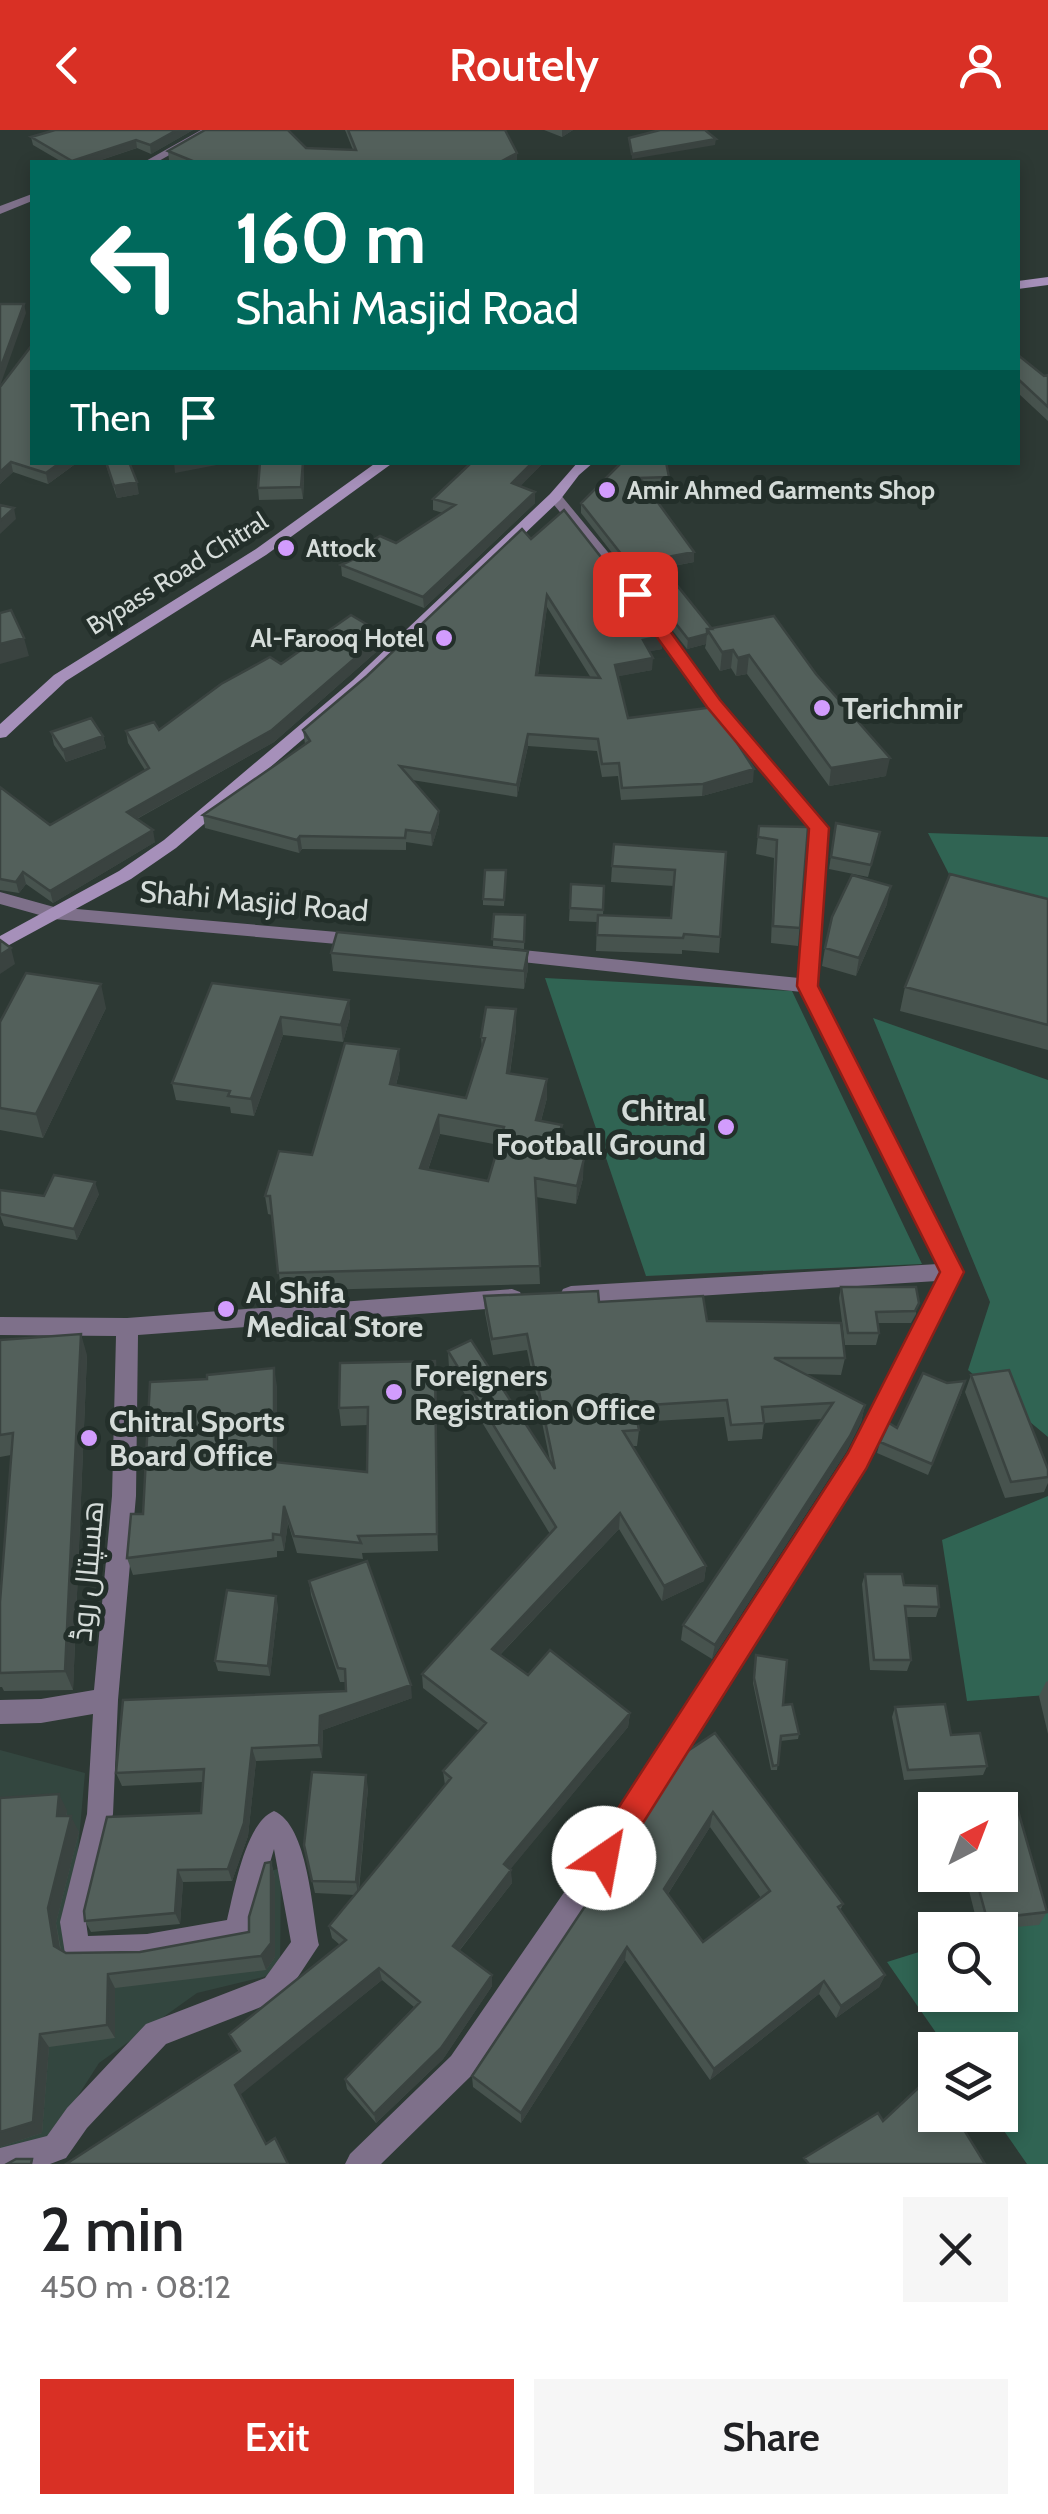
<!DOCTYPE html>
<meta charset="utf-8">
<style>
:root{--surface:#fff;--page:#f6f6f6;--text:#202124;--muted:#757577;--accent:#d93025}
body{margin:0;font-family:Cabin,Cairo,sans-serif;background:var(--page);color:var(--text);height:100vh;display:flex;flex-direction:column;font-size:38px;white-space:nowrap}
*{box-sizing:border-box;margin:0}
p{font-size:32px;color:var(--muted)}
.icon{flex:none;width:55px;height:55px;fill:none;stroke:currentColor;stroke-width:2;stroke-linecap:round;stroke-linejoin:round}
.map{position:relative;height:2034px;overflow:hidden}
.side{display:flex;flex-direction:column;background:var(--surface);flex:1}
.side>*{flex:none}
.hud{position:absolute;left:30px;top:30px;width:990px;height:305px;border-radius:0px;box-shadow:0 5px 15px #0003;background:#00695c;color:#fff;overflow:hidden}
.needle{width:65px;rotate:42deg}
.tools{position:absolute;left:918px;top:1662px;display:grid;gap:20px}
.tools a{display:grid;place-items:center;width:100px;height:100px;border-radius:0px;background:var(--surface);box-shadow:0 5px 15px #0003;font-size:50px}
.pin{position:absolute;display:grid;place-items:center;width:85px;height:85px;color:#fff;margin:-42px;border-radius:20px;box-shadow:0 5px 15px #0006}
.me{position:absolute;width:110px;margin:-55px;rotate:33deg;stroke-linejoin:round;filter:drop-shadow(0 0 8px #0008)}
.turn{display:flex;align-items:center;gap:35px;height:210px;padding:0 40px;font-size:45px}
.turn .icon{width:130px;height:130px;stroke-width:2.5}
.turn b{display:block;font-size:70px;line-height:85px}
.then{display:flex;align-items:center;height:95px;padding:0 40px;background:#0003;gap:20px;font-size:38px}
.round{display:grid;place-items:center;flex:none;width:105px;height:105px;border-radius:0px;background:var(--page)}
.headline{display:flex;align-items:center;justify-content:space-between;height:170px;padding:0 40px}
h1{font-size:60px;font-weight:600;line-height:75px}
.button{display:flex;gap:20px;margin-top:auto;padding:20px 40px}
.button a{flex:1;height:115px;border-radius:0px;background:var(--accent);color:#fff;font-size:40px;font-weight:600;line-height:115px;text-align:center}
.button a+a{background:var(--page);color:var(--text)}
header{display:flex;justify-content:space-between;align-items:center;height:130px;padding:0 40px;background:var(--accent);color:#fff;font-size:45px;font-weight:600}
.map>svg:first-child{display:block}
</style>
<header><svg class="icon" aria-label="back" viewBox="0 0 24 24"><path d="M15 5l-7 7 7 7"/></svg>Routely<svg class="icon" aria-label="person" viewBox="0 0 24 24"><circle cx="12" cy="8" r="4"/><path d="M4 21q1-7 8-7t8 7"/></svg></header>
<div class="map">
<svg width="1048" height="2034" viewBox="0 0 1048 2034">
<rect width="100%" height="100%" fill="#2d3934"/>
<path fill="#33463f" d="M0 1620 85 1643 68 1830 246 1809 253 1746 281 1738 280 1843 197 1863 99 1933 44 2019 0 2025Z"/>
<path fill="#306453" d="M928 703 1048 707V782L949 744Z
M545 848 792 861 922 1134 646 1146Z
M873 888 1048 950V1307L968 1240 990 1172Z
M1048 1366V1565L967 1571 942 1410Z
M1048 1781V2034H1027L993 1985H1000V1920H948L887 1832 935 1817V1865H1000V1800H989Z"/>
<g fill="none" stroke-linecap="round" stroke-linejoin="round">
<path fill="#7e708a" fill-rule="evenodd" d="M201 0H214L157 32H144Z
M32 64V71L0 84V76Z
M555 363 560 364 640 461 720 571 828 698 817 856 963 1142 865 1338 612 1737 471 1946 381 2034H345L350 2024 451 1926 594 1719 849 1324 937 1151 571 1174 563 1171 560 1165 563 1159 571 1156 938 1134 802 862 503 830 494 824 503 818 799 848 810 699 708 577 630 467 550 370V364Z
M0 762 54 777 360 804 369 810 360 816 54 789 0 774Z
M512 1159 520 1162 523 1168 520 1174 512 1177 138 1205 136 1366 118 1570 113 1684 86 1792 88 1806 147 1804 227 1790C234 1762 245 1693 274 1681 308 1695 312 1781 319 1815L284 1868 166 1914 87 1998 66 2028 50 2034H0V2018L47 2006 67 1978 146 1894 265 1848 291 1812 274 1719 247 1812 147 1832 76 1834 66 1830 60 1792 87 1684 93 1584 41 1593 0 1594V1570L41 1569 94 1560 112 1366 116 1206 0 1205V1187L127 1188Z"/>
<path fill="#a690ba" fill-rule="evenodd" d="M1048 147V155L1018 159V151Z
M377 332H394L266 425 66 551 6 607 0 608V594L54 545 256 419Z
M578 332H594L579 345 560 370 365 556 176 718 131 749 0 820V806L119 741 164 710 353 550 550 364Z"/>
</g>
<path fill="#47534e" fill-rule="evenodd" d="M55 0H193L151 24 137 18 95 32H62L33 15 31 7Z
M345 0H505L517 23V32H175L169 30 168 21 306 18 353 20Z
M544 0H573L562 7Z
M1018 225 1044 246 1048 245V291L1018 263Z
M0 257 32 332H78L48 354 13 342 0 354Z
M105 332 139 364 117 368Z
M544 332 520 356 535 373 424 478 342 446 341 435 346 432V427L396 413 443 383 433 380V369Z
M622 332 669 347 668 358H648L694 432 663 438 711 499 774 486 886 646 829 656 747 544 736 546 731 538 720 541 705 518 706 514 687 519 581 383V373Z
M304 343 303 369 259 370 258 358Z
M531 409 663 506 662 519 649 521 652 540 618 546 628 588 753 652 702 666 621 670 618 646 602 647 597 621 528 616 517 667 412 650 439 681V693L432 716 406 712V720L302 719 299 723 205 698 203 685 305 614 303 600ZM547 477 591 548 538 545Z
M384 515 274 612 137 689 155 712 53 773 26 754 19 763 0 760V657L50 695 145 640 128 613 126 601 159 600 281 534Z
M51 602 103 606 106 618 66 632 54 615Z
M836 693 880 702 868 747 829 739Z
M759 696 808 697 798 816 771 813 774 728 756 724Z
M726 722 719 823 682 820V824L596 821 597 792 569 791 571 754 604 756 603 785 671 788 674 756 611 752 612 736Z
M506 740 504 776 483 775V769Z
M1048 769V920L900 881 905 857Z
M887 774 856 846 822 836 825 818Z
M494 784 525 785 524 819 493 816Z
M528 821V839L524 859 333 841 331 823Z
M212 853 349 870 350 887 343 912 283 905 254 986 231 983 230 977 176 970 172 953Z
M106 878 43 1008 0 1000V892Z
M516 879V899L510 943 547 968 541 991 561 1014 573 1016V1027L583 1048 576 1074 536 1067 540 1154 281 1161 272 1085 268 1084 265 1066 312 1025 400 939 396 955 466 968 482 918 481 907ZM440 1004 499 1015 488 1051 428 1040Z
M0 1060 44 1066 99 1064 77 1110 4 1096 0 1085Z
M841 1157H916V1184L911 1193H877L879 1203 876 1215H845L839 1168Z
M484 1166 599 1172 707 1191 845 1228 841 1245 806 1244 865 1275 861 1292 846 1322 712 1529 681 1510 683 1495 822 1289 764 1293 762 1309 728 1311 724 1287 637 1292 639 1300 637 1316H632L706 1436 704 1451 662 1471 619 1399 500 1525 528 1545 630 1583 628 1597 510 1739 512 1753 460 1820 492 1856 443 1929 376 1993 347 1959 345 1949 414 1877 382 1850 240 1964 266 2014 66 2034 239 1922 229 1904 340 1815 332 1808 329 1796 355 1765 315 1763 304 1715 368 1658 359 1760 445 1655 443 1641 479 1601 423 1558 422 1544 550 1404 449 1238 448 1221 550 1331 527 1220 493 1225 485 1183Z
M0 1210 87 1225 73 1560 4 1561 2 1557H0V1472L11 1325 0 1327Z
M971 1245 1048 1339V1353L1044 1362 1005 1368 965 1262Z
M436 1249 438 1421 362 1423 363 1429 297 1423 288 1393 284 1421H277V1427L133 1445 127 1428 143 1384 277 1256V1333L367 1342 368 1295 341 1296 339 1278Z
M962 1262 928 1345 877 1323 880 1312 897 1298Z
M865 1444 904 1455 939 1477 936 1487H906L911 1530 907 1541 870 1540 862 1454Z
M309 1451 412 1568 323 1600 322 1628 256 1631 248 1706 232 1751 183 1752 180 1794 91 1802 85 1791 201 1683 203 1652 122 1656 116 1643 346 1561 345 1552H340L311 1465Z
M278 1476 270 1546 218 1541 215 1531Z
M756 1525 799 1604 798 1609 780 1611 777 1640H771L753 1553Z
M1048 1551V1604L1039 1566 1046 1552Z
M895 1577 951 1605 987 1636 983 1645 904 1650 892 1587Z
M678 1636 843 1774 840 1781 885 1845 879 1857 836 1888 819 1864 710 1950 625 1830 521 1993 473 1957 472 1946ZM710 1697 761 1768 703 1812 668 1764Z
M1015 1670 1047 1782 1039 1795 979 1800 965 1745H1000V1680H955L957 1676Z
M67 1680V1686L79 1702 56 1793 61 1820 66 1823 140 1822 249 1802 271 1732 275 1748V1827L266 1840 115 1858V1908L49 1917 42 2003 0 2017Z"/>
<path fill="#3a4340" d="M177 0H193L151 24 150 15Z
M562 0H573L562 7Z
M716 9 715 15 632 29V24Z
M136 10 137 18 95 32H72V31Z
M517 23V32H500Z
M24 174 26 183 0 256V239Z
M11 332 13 342 0 354V342Z
M61 332H78L48 354 46 343Z
M174 332H227V333L175 343Z
M303 332 304 343 303 369 301 357Z
M533 332H544L512 365V353Z
M137 352 139 364 117 368 114 356Z
M535 362V373L424 478 423 467Z
M14 378 16 389 0 404V391Z
M694 422V432L656 439V429Z
M547 465V477L536 557V545Z
M383 504 384 515 274 612 129 693 127 682Z
M707 504 706 514 687 519 688 509Z
M663 506 662 519 642 523 643 510Z
M24 508 29 526 0 534V514Z
M733 520 731 538 720 541 722 522Z
M749 525 747 544 736 546 738 528Z
M653 528 652 540 615 547V535Z
M528 604V616L517 667V655Z
M103 606 106 618 66 632 63 620Z
M890 628 886 646 829 656 831 638Z
M754 639 753 652 702 666 703 654Z
M439 681V693L432 716 431 703Z
M153 700 155 712 53 773 50 761Z
M300 706 302 719 299 723 297 710Z
M23 742 26 754 19 763 16 752Z
M891 756 887 774 856 846 859 828Z
M11 818 15 834 0 844V825Z
M528 821V839L524 859V841Z
M101 854 106 878 43 1008 36 984Z
M349 870 350 887 343 912 341 895Z
M516 879V899L507 962V943Z
M281 887 283 905 254 986 251 969Z
M399 919 400 939 391 973 390 954Z
M547 949V968L536 1009V990Z
M439 985 440 1004 422 1057 420 1038Z
M584 1029 583 1048 576 1074 577 1056Z
M95 1052 99 1064 77 1110 74 1099Z
M81 1204 87 1225 73 1560 65 1541Z
M435 1231 436 1249 438 1421 437 1404Z
M274 1238 277 1256V1350L274 1332Z
M865 1275 861 1292 846 1322 712 1529 715 1515Z
M284 1376 288 1393 284 1421 281 1405Z
M620 1383 619 1399 492 1533V1519Z
M706 1436 704 1451 662 1471 664 1456Z
M276 1466 278 1476 270 1546 268 1536Z
M411 1555 412 1568 323 1600 322 1628 319 1615 320 1586Z
M630 1583 628 1597 504 1747V1734Z
M252 1618 256 1631 248 1706 232 1751 228 1739Z
M366 1645 368 1658 358 1765 356 1752Z
M59 1664 67 1680 65 1702 57 1686Z
M713 1682 710 1697 662 1773 664 1759Z
M71 1686 79 1702 56 1793 62 1831 54 1816 48 1778Z
M271 1732 275 1748V1827L266 1840 261 1826Z
M178 1740 183 1752 180 1794 175 1783Z
M511 1740 512 1753 454 1827 453 1816Z
M627 1817 625 1830 521 1993V1983Z
M379 1838 382 1850 240 1965 235 1955Z
M108 1844 115 1858V1908L107 1895Z
M492 1845V1856L443 1929 376 1993 374 1984Z
M885 1845 879 1857 836 1888 841 1876Z
M824 1851 819 1864 710 1950 714 1939Z
M40 1904 49 1917 42 2003 0 2017V2002Z"/>
<path fill="#53605b" stroke="#3a4340" stroke-width="2.5" fill-rule="evenodd" d="M55 0H177L150 15 136 10 72 31 31 7Z
M205 0H288L306 18 356 20 348 0H505L517 23 500 32H195L168 21Z
M660 0H705L716 9 632 24 629 8Z
M0 174H24L0 239Z
M32 215V332H61L46 343 11 332 0 342V257Z
M1018 225 1044 246 1048 245V277L1018 249Z
M106 332H129L137 352 114 356Z
M260 332H303L301 357 258 358Z
M472 332H533L512 353 535 362 423 467 341 435 352 430 346 427 380 406 396 413 455 375 433 369Z
M622 332H666L669 347 640 348 694 422 656 429 712 499H707V504L688 509 581 373Z
M0 375 14 378 0 391Z
M564 380 663 506 643 510 653 528 615 535 628 588 714 577 754 639 703 654 622 658 619 633 602 634 598 609 528 604 517 655 400 636 439 681 431 703 406 700 405 708 300 706 297 710 203 685 310 611 303 600 367 546 522 399 531 409ZM547 465 600 548 536 545Z
M11 480 24 508 0 514V483Z
M351 485 383 504 272 600 127 682 153 700 50 761 23 742 16 752 0 749V657L50 695 149 638 126 601 154 592 159 600 221 554 270 527 281 534Z
M774 486 816 544 890 628 831 638 749 525 738 528 733 520 722 522 707 499Z
M91 588 103 606 63 620 51 602Z
M836 693 880 702 871 735 831 727Z
M759 696 808 697 800 798 773 796 777 710 758 707Z
M614 714 726 722 720 807 684 804 683 808 597 805 598 785 671 788 675 740 612 736Z
M485 740H506L504 770 483 769Z
M950 744 1048 769V895L905 857Z
M852 745 891 756 859 828 825 818 832 787Z
M571 754 604 756 603 780 570 778Z
M494 784 525 785 524 812 492 809Z
M337 802 528 821 524 841 331 823Z
M0 810 11 818 0 825Z
M26 843 101 854 36 984 0 978V892Z
M212 853 349 870 341 895 281 887 251 969 228 966 230 961 172 953Z
M486 877 516 879 507 943 547 949 536 990 562 995 556 1013 573 1016 570 1027 584 1029 577 1056 535 1048 540 1136 278 1143 270 1066H265L279 1021 312 1025 345 913 399 919 390 954 466 968 485 908 481 907ZM439 985 504 997 488 1051 420 1038Z
M54 1045 95 1052 74 1099 0 1084V1060L44 1066Z
M841 1157H916L919 1173 915 1181 876 1182 879 1203H848Z
M598 1161 599 1172 703 1166 707 1191 841 1193 845 1228H774L865 1275 850 1306 715 1515 683 1495 833 1273 762 1277 764 1293 731 1295 727 1270 634 1276 639 1300 623 1301 706 1436 664 1456 620 1383 492 1519 528 1545 550 1520 630 1583 504 1734 511 1740 453 1816 492 1845 441 1918 374 1984 345 1949 420 1872 379 1838 235 1955 266 2014 275 2008 288 2034H66L240 1921 229 1904 346 1810 329 1796 451 1648 443 1641 486 1593 422 1544 556 1397 448 1221 471 1210 555 1339 527 1204 492 1209 484 1166Z
M81 1204 65 1541 0 1543V1472L13 1303 0 1305V1210Z
M435 1231 437 1404 358 1406 361 1413 294 1406 284 1376 281 1405 273 1404V1410L127 1428 131 1384H143L150 1252 207 1249V1245L274 1238V1332L367 1342 368 1277 339 1278 340 1233Z
M1009 1240 1048 1339V1347L1011 1352 971 1245Z
M923 1243 947 1253 965 1251 932 1334 880 1312 889 1293 897 1298Z
M367 1431 411 1555 320 1586 319 1615 252 1618 244 1693 228 1739 178 1740 175 1783 85 1791 84 1781 107 1687 201 1683 204 1639 116 1643 123 1570 346 1561 345 1539 338 1538 309 1451Z
M865 1444H902L904 1455 937 1456 939 1477 905 1476 911 1530H874Z
M227 1460 276 1466 268 1536 215 1531Z
M756 1525 787 1530 783 1575 792 1574 799 1604 781 1606 778 1635 773 1636 754 1548Z
M945 1574 951 1605 980 1603 987 1636 908 1640 895 1577Z
M715 1603 843 1774 838 1777 885 1845 841 1876 824 1851 714 1939 627 1817 521 1983 472 1946 679 1635 680 1626ZM713 1682 770 1761 703 1812 664 1759Z
M312 1642 366 1645 356 1752 312 1751 304 1715Z
M59 1664 57 1686H71L48 1778 54 1816 66 1823 140 1822 249 1802V1787L265 1733 271 1732V1813L261 1826 108 1844 107 1895 40 1904 33 1992 0 2002V1668Z
M1015 1670 1047 1782 987 1789 975 1745H1000V1680H958L957 1676Z
M931 1946 935 1952V1985H955L985 2034H809L804 2028 878 1983 883 1991Z
M16 2029H32L31 2034H7Z"/>
<path fill="#d93025" stroke="#8d1f18" stroke-width="2.5" d="M635 459 641 461 720 570 829 698 818 856 964 1142 866 1339 614 1739 604 1743 593 1739 589 1728 593 1717 848 1323 940 1142 797 856 809 699 707 577 626 464Z"/>
<g fill="#d29cfd" stroke="#232f2a" stroke-width="4">
<circle cx="607" cy="360" r="10"/>
<circle cx="286" cy="418" r="10"/>
<circle cx="444" cy="508" r="10"/>
<circle cx="822" cy="578" r="10"/>
<circle cx="726" cy="997" r="10"/>
<circle cx="226" cy="1179" r="10"/>
<circle cx="394" cy="1262" r="10"/>
<circle cx="89" cy="1308" r="10"/>
</g>
<g text-anchor="middle" dominant-baseline="central" stroke-width="10" stroke-linejoin="round" paint-order="stroke">
<g font-size="25" font-weight="bold" fill="#d5dcd9" stroke="#232f2a" text-anchor="start">
<text x="627" y="360">Amir Ahmed Garments Shop</text>
<text x="306" y="418">Attock</text>
<text x="424" y="508" text-anchor="end">Al-Farooq Hotel</text>
</g>
<g font-size="25" fill="#d5dcd9" stroke="#232f2a">
<text transform="translate(177 443) rotate(-32)">Bypass Road Chitral</text>
</g>
<g font-size="30" font-weight="bold" fill="#d5dcd9" stroke="#232f2a" text-anchor="start">
<text x="842" y="578">Terichmir</text>
<text x="706" y="980" text-anchor="end">Chitral<tspan x="706" dy="34">Football Ground</tspan></text>
<text x="246" y="1162">Al Shifa<tspan x="246" dy="34">Medical Store</tspan></text>
<text x="414" y="1245">Foreigners<tspan x="414" dy="34">Registration Office</tspan></text>
<text x="109" y="1291">Chitral Sports<tspan x="109" dy="34">Board Office</tspan></text>
</g>
<g font-size="30" fill="#d5dcd9" stroke="#232f2a">
<text transform="translate(254 771) rotate(5)">Shahi Masjid Road</text>
<text transform="translate(87 1441) rotate(-85)">ھسپتال روڈ</text>
</g>
</g>
</svg>
<div class="tools">
<a><svg class="needle" viewBox="-14 -14 28 28"><path d="M0-13l5 13h-10z" fill="#e53935"/><path d="M0 13l5-13h-10z" fill="#757577"/></svg></a>
<a><svg class="icon" aria-label="search" viewBox="0 0 24 24"><circle cx="10" cy="10" r="6"/><path d="M15 15l6 6"/></svg></a>
<a><svg class="icon" aria-label="layers" viewBox="0 0 24 24"><path d="M12 4l9 5-9 5-9-5zM3 14l9 5 9-5"/></svg></a>
</div>
<div class="pin" style="left:635px;top:464px;background:#d93025"><svg class="icon" aria-label="arrive" viewBox="0 0 24 24"><path d="M6 21V4h12l-3 4 3 4H6"/></svg></div>
<svg class="me" style="left:604px;top:1728px" viewBox="-20 -20 40 40"><circle r="19" fill="#fff"/><path d="M0-13L10 11 0 6-10 11z" fill="#d93025"/></svg>
<div class="hud">
<div class="turn"><svg class="icon" aria-label="left" viewBox="0 0 24 24"><path d="M17 20v-9H6M10 6l-5 5 5 5"/></svg><div><b>160 m</b>Shahi Masjid Road</div></div>
<div class="then">Then<svg class="icon" aria-label="arrive" viewBox="0 0 24 24"><path d="M6 21V4h12l-3 4 3 4H6"/></svg></div>
</div>
</div>
<section class="side">
<div class="headline"><div><h1>2 min</h1><p>450 m · 08:12</p></div><a class="round"><svg class="icon" aria-label="close" viewBox="0 0 24 24"><path d="M6 6l12 12M18 6L6 18"/></svg></a></div>
<div class="button"><a>Exit</a><a>Share</a></div>
</section>
